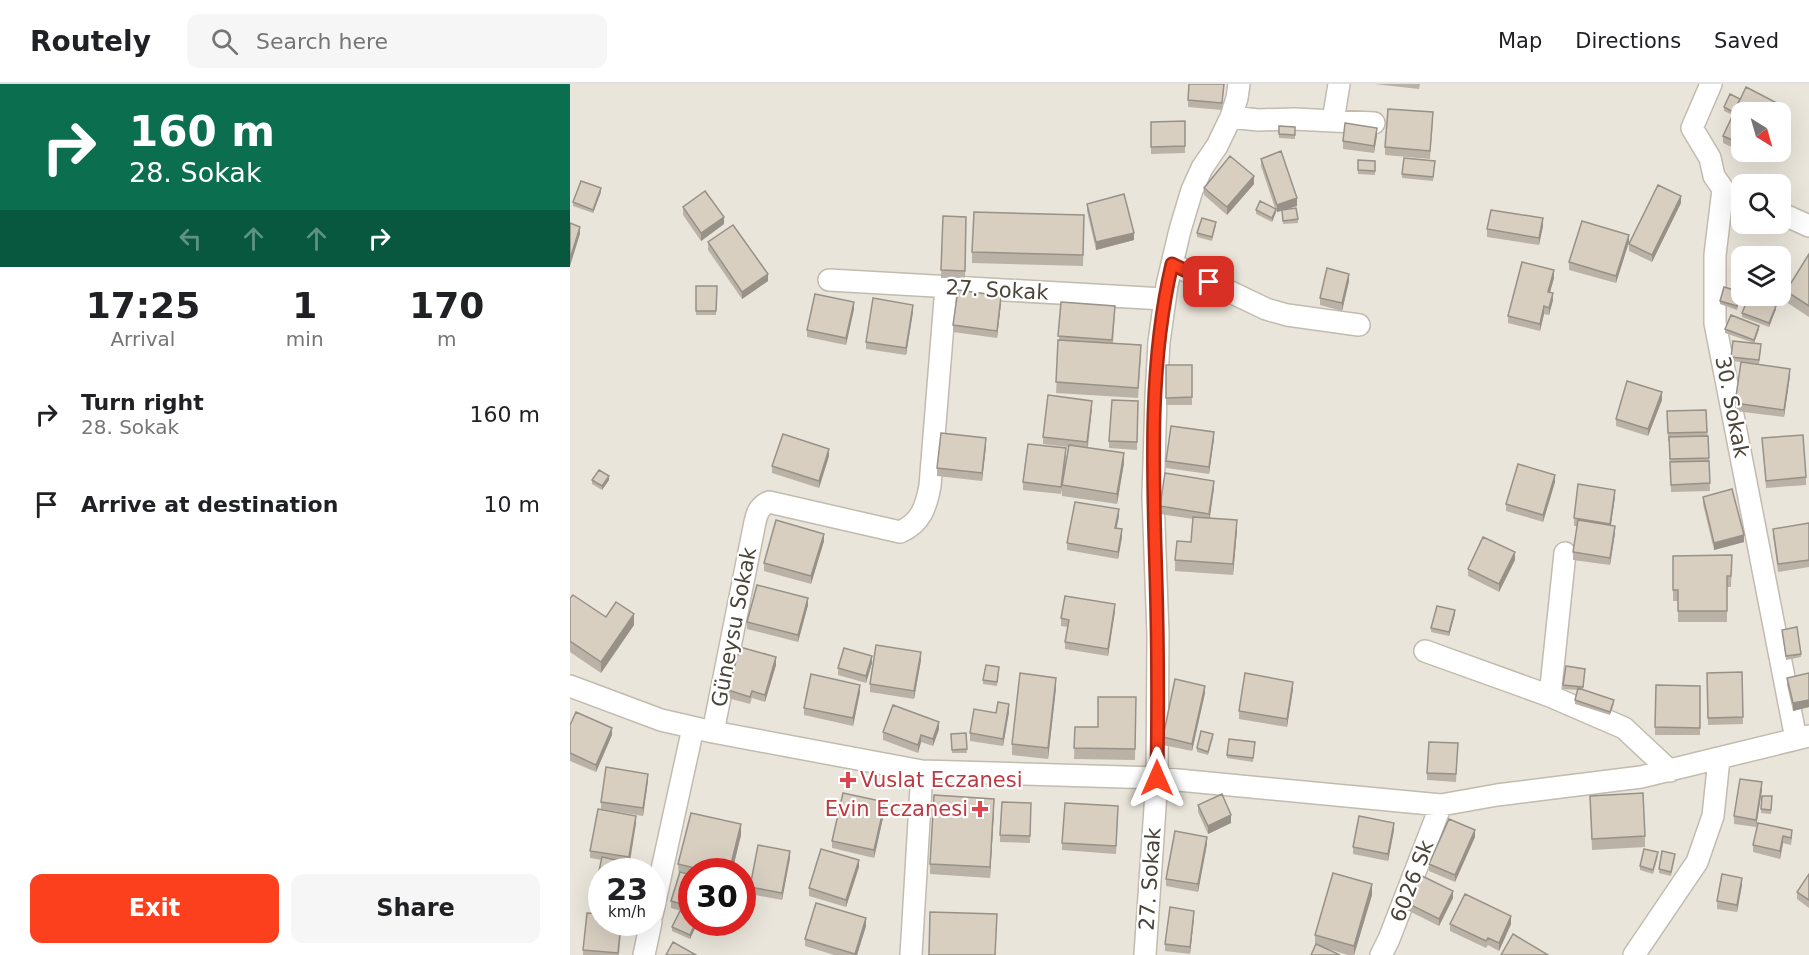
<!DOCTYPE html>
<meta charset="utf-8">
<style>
:root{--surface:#fff;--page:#f6f6f6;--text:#202124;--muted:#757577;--line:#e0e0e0;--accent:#fc3f1d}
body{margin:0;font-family:"DejaVu Sans",sans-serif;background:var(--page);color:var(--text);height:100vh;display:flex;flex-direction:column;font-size:22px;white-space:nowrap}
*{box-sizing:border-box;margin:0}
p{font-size:20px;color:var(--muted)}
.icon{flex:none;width:33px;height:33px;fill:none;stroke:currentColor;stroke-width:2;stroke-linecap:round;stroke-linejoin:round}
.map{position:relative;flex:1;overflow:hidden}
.sheet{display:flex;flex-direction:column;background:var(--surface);width:570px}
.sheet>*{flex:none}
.top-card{background:#0b6e4f;color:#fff;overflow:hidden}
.needle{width:39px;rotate:143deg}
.tools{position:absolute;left:1161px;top:18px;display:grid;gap:12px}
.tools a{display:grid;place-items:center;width:60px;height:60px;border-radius:12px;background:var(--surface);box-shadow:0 6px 24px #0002;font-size:30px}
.speed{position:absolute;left:18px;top:774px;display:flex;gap:12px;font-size:30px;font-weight:700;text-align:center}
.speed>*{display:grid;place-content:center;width:78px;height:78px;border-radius:50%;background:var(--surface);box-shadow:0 6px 24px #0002;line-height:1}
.speed small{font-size:15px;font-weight:400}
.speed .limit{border:9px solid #d22;background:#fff;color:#111}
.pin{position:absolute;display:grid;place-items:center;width:51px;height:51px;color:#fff;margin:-26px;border-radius:12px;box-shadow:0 3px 9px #0006}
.me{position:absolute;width:66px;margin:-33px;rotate:0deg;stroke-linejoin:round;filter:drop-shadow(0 0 4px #0008)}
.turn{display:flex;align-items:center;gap:21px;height:126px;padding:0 30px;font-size:27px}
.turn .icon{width:78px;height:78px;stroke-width:2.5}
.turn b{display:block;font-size:42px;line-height:51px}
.lanes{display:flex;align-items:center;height:57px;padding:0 30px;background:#0003;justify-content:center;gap:30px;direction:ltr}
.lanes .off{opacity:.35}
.eta{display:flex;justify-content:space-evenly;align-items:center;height:102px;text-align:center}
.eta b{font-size:36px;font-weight:600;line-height:42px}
.cta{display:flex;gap:12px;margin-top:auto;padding:12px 30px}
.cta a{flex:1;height:69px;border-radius:12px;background:var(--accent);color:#fff;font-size:24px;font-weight:600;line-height:69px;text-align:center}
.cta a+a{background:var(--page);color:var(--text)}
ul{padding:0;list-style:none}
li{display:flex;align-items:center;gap:18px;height:90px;padding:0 30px}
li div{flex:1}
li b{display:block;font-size:22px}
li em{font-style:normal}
header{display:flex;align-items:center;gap:36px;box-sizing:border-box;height:84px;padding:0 30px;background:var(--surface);border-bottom:2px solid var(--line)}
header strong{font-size:28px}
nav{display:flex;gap:33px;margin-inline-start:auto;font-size:21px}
.search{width:420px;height:54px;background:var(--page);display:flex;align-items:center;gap:15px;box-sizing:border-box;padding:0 21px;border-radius:12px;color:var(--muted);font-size:22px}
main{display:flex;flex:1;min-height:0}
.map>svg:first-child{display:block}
</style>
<header>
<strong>Routely</strong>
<div class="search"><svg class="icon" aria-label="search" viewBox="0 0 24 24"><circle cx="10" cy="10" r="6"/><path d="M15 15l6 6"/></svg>Search here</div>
<nav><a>Map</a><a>Directions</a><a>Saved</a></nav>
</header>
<main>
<section class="sheet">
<div class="top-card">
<div class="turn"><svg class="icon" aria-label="right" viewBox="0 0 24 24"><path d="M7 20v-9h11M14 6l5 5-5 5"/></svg><div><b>160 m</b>28. Sokak</div></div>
<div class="lanes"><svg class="icon off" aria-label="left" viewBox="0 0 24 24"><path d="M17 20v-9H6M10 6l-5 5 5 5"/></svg><svg class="icon off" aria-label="ahead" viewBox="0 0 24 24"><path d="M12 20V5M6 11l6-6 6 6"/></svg><svg class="icon off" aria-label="ahead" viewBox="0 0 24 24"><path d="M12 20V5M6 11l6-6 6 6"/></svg><svg class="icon" aria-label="right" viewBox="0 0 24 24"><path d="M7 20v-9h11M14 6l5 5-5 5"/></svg></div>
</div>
<div class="eta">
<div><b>17:25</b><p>Arrival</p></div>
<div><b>1</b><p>min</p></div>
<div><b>170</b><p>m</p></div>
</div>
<ul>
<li><svg class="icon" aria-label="right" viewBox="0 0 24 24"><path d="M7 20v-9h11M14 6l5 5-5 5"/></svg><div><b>Turn right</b><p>28. Sokak</p></div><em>160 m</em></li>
<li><svg class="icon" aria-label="arrive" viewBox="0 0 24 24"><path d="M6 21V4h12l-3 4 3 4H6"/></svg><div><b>Arrive at destination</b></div><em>10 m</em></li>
</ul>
<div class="cta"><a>Exit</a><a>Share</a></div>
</section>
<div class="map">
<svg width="1239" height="871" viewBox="0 0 1239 871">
<rect width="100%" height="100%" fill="#f6f3ec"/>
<path fill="#eae5da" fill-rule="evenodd" d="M0 0H1239V871H0ZM1172 28H1210V68H1172ZM1172 100H1210V140H1172ZM1172 172H1210V212H1172ZM32 788H82V838H32ZM122 788H172V838H122Z"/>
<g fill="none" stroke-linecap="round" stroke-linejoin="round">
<g stroke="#c2bbae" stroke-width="24">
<path id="street" d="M1141 0 1122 44 1140 74 1144 92 1153 105 1145 171V239L1226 655
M661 33 688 36 724 35 804 39
M763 37 769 0
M1210 129 1239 142
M602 180 696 225 717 231 789 241
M259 196 594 215
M855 567 980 612 1054 644 1100 687
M0 602 91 636 143 648 352 687 587 694 871 721 927 711 1071 693 1239 652
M980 612 995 469
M143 648 185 438C187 428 190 422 199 418L330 448C351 439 356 423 360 402L376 203
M82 831 123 644
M74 871 81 838
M341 871 352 687
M575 871 587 694 588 551 583 412 586 312 589 258 597 201 610 146 622 106 632 84 647 62 661 33 667 14 669 0
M811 871 819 855 871 721
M1064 871 1127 778 1143 732 1149 675"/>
</g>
<use href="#street" stroke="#fff" stroke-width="21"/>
</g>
<path fill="#bab2a6" d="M654 0 652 26 618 23V16Z
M804 0H850L849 5Z
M1170 17 1207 26 1206 28H1172V68H1188L1185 74 1153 59V52L1163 31 1154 27V23Z
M863 36 860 75 815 71V63Z
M615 37V69L581 70V38Z
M709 42 725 43V55L709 54Z
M807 51 804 69 773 65V57Z
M691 75 727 122 717 125 728 135V139L713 140 712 127 707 128 706 126V128L702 138 686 130V126L705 124 691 82Z
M788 76 805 77V91L788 90Z
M865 77 863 97 832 94V90Z
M684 100 657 131 634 111V104Z
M31 108 23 129 3 122V118Z
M1111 119 1082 178 1059 167V160Z
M517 120 564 156 526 166 517 127Z
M113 123 154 140 131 157 113 131Z
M514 131 513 182 402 179V168Z
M373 132 396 133 395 194H371Z
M646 141 642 157 627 153V149Z
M973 142 969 161 917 153V145Z
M138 158 198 197 172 215 138 166Z
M1059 158 1046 199 999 186V178Z
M1239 170V233L1216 218V207Z
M984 194 980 208 983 216 979 231 974 230 970 247 938 239V232Z
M779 197 772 227 750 221V214Z
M126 202H147L146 231H126Z
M1171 212 1167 226 1150 220V217Z
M491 218 545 229 543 260 571 272 568 314 486 309Z
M431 219 427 254 383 248V241Z
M284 225 276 261 237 253V246Z
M1206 225 1199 243 1172 233V229Z
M343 228 336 271 296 265V258Z
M1155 245H1189L1184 259 1191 264 1189 280 1175 279 1220 292 1214 333 1165 327V319L1171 278 1161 277V273L1184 259 1155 249Z
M596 281H622V321H596Z
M1092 316 1078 352 1046 342V335Z
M568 317 567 366 539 364V357Z
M522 324 518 363 554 379 547 420 492 412V405L491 410 453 406V398L496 371 494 391 498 363 473 360V353Z
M1136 326 1139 374 1140 407 1101 408 1099 357H1098L1097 327Z
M1192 354 1236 393V401L1196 404Z
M644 355 639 390 596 384V377Z
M416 362 412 397 367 392V384Z
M259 372 249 404 202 389V382Z
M22 396H39L32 406 22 400Z
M985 398 973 438 936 427V420Z
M644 404 640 434 667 446 663 491 605 487V476L621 458 623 435 590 430V422Z
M1045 413 1041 441 1045 449 1040 481 1003 476V468L1007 442H1004V434Z
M1133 413 1174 458 1144 466 1133 420Z
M549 432 546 445 552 453 548 475 497 466V459Z
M1239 439V483L1208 488 1203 452V445Z
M254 457 241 500 194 487V479Z
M1162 471 1161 503H1157V538H1108V517H1103V472Z
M945 476 929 508 898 492V485Z
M0 514 36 533 64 541 31 589 0 568Z
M238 521 228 558 177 545V538Z
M545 527 538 572 495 565V558L498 543 491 542V534Z
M885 530 879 552 861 548V544Z
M1212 546 1231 570V573L1216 576Z
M351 576 344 615 300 608V600Z
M302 579 296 599 268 591V584Z
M206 581 195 618 182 614 180 620 158 614V606Z
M429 587 427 602 413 600V596Z
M1015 588 1013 606 1044 620 1040 631 1005 620V616L1008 606 993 605V601Z
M1172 588 1173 640 1138 641 1137 589Z
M1239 589V623L1223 627 1217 601V594Z
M1086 601 1130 602V651H1085Z
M486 604 478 675 442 671V660Z
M723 605 717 643 669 635V627Z
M290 608 283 642 234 631V624Z
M635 609 622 667 593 661V653Z
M566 613 565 676 504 675 505 643H528Z
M439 628 433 662 400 657V649L426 629Z
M0 641 42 651 26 688 0 677Z
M369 645 363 662 351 658 348 669 313 656V648Z
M396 649 397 669H382L381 650Z
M643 654 638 671 627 668V664Z
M888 659 886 698 857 696V689Z
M685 662 683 678 657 674V671Z
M78 697 73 732 31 725V718Z
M1192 706 1186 743 1164 740V732Z
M1020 712 1075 752V763L1022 766Z
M1192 712H1202L1201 730 1191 729Z
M628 721 661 739 638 750 628 728Z
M315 725 304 774 262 764V757Z
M424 726 420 794 360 790V780Z
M461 727 460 759 430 758V751Z
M548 730 546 770 492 766V759Z
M66 739 60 779 79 788H32V810L26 809V801L32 776 20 774V767Z
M824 746 818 777 783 770V763Z
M1222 746V754L1221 761 1213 759 1210 775 1183 768V761Z
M171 751 162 788H122V830L101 824V817L109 791 108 780Z
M905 753 885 798 859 787V780Z
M637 760 628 808 596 802V795Z
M1088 772 1083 790 1070 786V782Z
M1105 773 1101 792 1089 789V785Z
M220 774 212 816 180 810V803Z
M289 783 276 823 239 812V804Z
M1239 790V824L1227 815V808Z
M1172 801 1167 828 1147 825V817Z
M802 811 784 871H778L745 861V851Z
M883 814 869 842 837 826V819Z
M624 834 620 870 595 867V860Z
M52 838 49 871H13V866Z
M127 838 120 855 102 847V843Z
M880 840H941L929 867 918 861 916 864 880 847Z
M296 842 287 871H264L235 862V855Z"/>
<path fill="#979187" d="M1207 19V26L1206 28H1203Z
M807 44V51L804 69V62Z
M684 92V100L657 131V123Z
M31 104V108L23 129V126Z
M1111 112V119L1082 178V171Z
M727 114V122L707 128V121Z
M706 125V128L702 138V134Z
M154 133V140L131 157V149Z
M973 134V142L969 161V154Z
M10 143V150L0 182V175Z
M564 149V156L526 166V158Z
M1059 151V158L1046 199V192Z
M984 186V194L978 215V208Z
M198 190V197L172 215V208Z
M779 190V197L772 227V219Z
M983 209V216L979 231V224Z
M431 212V219L427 254V247Z
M284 218V225L276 261V254Z
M343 221V228L336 271V264Z
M974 222V230L970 247V240Z
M1206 222V225L1199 243V239Z
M1189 242V245L1184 259V256Z
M1220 285V292L1214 333V326Z
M1092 308V316L1078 352V345Z
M522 317V324L517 365V358Z
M644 348V355L639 390V383Z
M416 354V362L412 397V389Z
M259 365V372L249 404V397Z
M554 369V379L547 420V410Z
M985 391V398L973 438V431Z
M39 392V396L32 406V402Z
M644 397V404L639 437V430Z
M1045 406V413L1040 447V440Z
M549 425V432L545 452V444Z
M667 436V446L663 491V480Z
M1045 442V449L1040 481V474Z
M552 445V453L548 475V468Z
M254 450V457L241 500V492Z
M1174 451V458L1144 466V459Z
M945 468V476L929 508V500Z
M238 514V521L228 558V551Z
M545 520V527L538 572V565Z
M885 526V530L879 552V548Z
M64 530V541L31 589V578Z
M351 568V576L344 615V607Z
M302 572V579L296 599V592Z
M206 573V581L195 618V611Z
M486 594V604L478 675V664Z
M723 598V605L717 643V635Z
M290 601V608L283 642V634Z
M635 602V609L622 667V660Z
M1239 616V623L1223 627V619Z
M439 620V628L433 662V655Z
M369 638V645L363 662V655Z
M42 644V651L26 688V681Z
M351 651V658L348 669V661Z
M78 690V697L73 732V724Z
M1192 698V706L1186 743V736Z
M424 715V726L420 794V783Z
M315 718V725L304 774V766Z
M661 731V739L638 750V742Z
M66 732V739L59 781V773Z
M824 739V746L818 777V770Z
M171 740V751L162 788H159Z
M905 746V753L885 798V791Z
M1213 752V759L1210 775V767Z
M637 753V760L628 808V800Z
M220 767V774L212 816V809Z
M289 776V783L276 823V816Z
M1172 794V801L1167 828V821Z
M802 800V811L784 871V862Z
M883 807V814L869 842V835Z
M624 827V834L620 870V863Z
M941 832V840L929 867V859Z
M296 834V842L287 871H285Z
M126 838H127V840L120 855V851Z"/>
<path fill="#d8cfc1" stroke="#979187" stroke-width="1.5" d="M619 0H654L652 19 618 16Z
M1176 3 1207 19 1203 28H1172V60L1153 52Z
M1160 10 1170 15 1163 28 1154 23Z
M818 25 863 28 860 67 815 63Z
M615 37V62L581 63V38Z
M775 39 807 44 804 62 773 57Z
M709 42 725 43V51L709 50Z
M711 67 727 114 707 121 691 75Z
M660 72 684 92 657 123 634 104Z
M834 74 865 77 863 93 832 90Z
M788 76 805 77V87L788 86Z
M11 97 31 104 23 126 3 118Z
M1088 101 1111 112 1082 171 1059 160Z
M135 107 154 133 131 149 113 123Z
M554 110 564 149 526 158 517 120Z
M690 117 706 125 702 134 686 126Z
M726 124 728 135 713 137 712 126Z
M921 126 973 134 969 154 917 145Z
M404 128 514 131 513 171 402 168Z
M373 132 396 133 395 187 371 186Z
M632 134 646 138 642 153 627 149Z
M1012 137 1059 151 1046 192 999 178Z
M0 139 10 143 0 175Z
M163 141 198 190 172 208 138 158Z
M1239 170V222L1216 207Z
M952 178 984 186 978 208 983 209 979 224 974 222 970 240 938 232Z
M757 184 779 190 772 219 750 214Z
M126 202H147L146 227H126Z
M1154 203 1171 208 1167 222 1150 217Z
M388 206 431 212 427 247 383 241Z
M245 210 284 218 276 254 237 246Z
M1179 212 1206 222 1199 239 1172 229Z
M303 214 343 221 336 264 296 258Z
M491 218 545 222 542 256 488 252Z
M1161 231 1189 242 1184 256 1155 245Z
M488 256 571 261 568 304 486 298Z
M1163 257 1191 260 1189 276 1161 273Z
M1171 278 1220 285 1214 326 1165 319Z
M596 281H622V313L596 314Z
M1057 297 1092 308 1078 345 1046 335Z
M478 311 522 317 517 358 473 353Z
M542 316 568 317 567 358 539 357Z
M1136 326 1137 348 1098 349 1097 327Z
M601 342 644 348 639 383 596 377Z
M371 349 416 354 412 389 367 384Z
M213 350 259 365 249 397 202 382Z
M1233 351 1236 393 1196 397 1192 354Z
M1138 352 1139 374 1100 375 1099 353Z
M458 360 496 364 491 403 453 398Z
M499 361 554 369 547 410 492 401Z
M1139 377 1140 399 1101 401 1100 378Z
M948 380 985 391 973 431 936 420Z
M29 386 39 392 32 402 22 396Z
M595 389 644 397 639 430 590 422Z
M1008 400 1045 406 1040 440 1004 434Z
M1162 405 1174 451 1144 459 1133 413Z
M505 418 549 425 545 444 552 445 548 468 497 459Z
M623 433 667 436 663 480 605 476 607 457 621 458Z
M206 436 254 450 241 492 194 479Z
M1008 436 1045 442 1040 474 1003 468Z
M1239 439V476L1208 480 1203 445Z
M913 453 945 468 929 500 898 485Z
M1162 471 1161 492H1157V527H1108V506H1103V472Z
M187 501 238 514 228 551 177 538Z
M3 511 36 533 46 518 64 530 31 578 0 557V514Z
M495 512 545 520 538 565 495 558 499 536 491 534Z
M867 522 885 526 879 548 861 544Z
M1227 543 1231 570 1216 572 1212 546Z
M306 561 351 568 344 607 300 600Z
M170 563 206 573 195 611 182 607 180 613 158 606Z
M274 564 302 572 296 592 268 584Z
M416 581 429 583 427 598 413 596Z
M996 582 1015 585 1013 603 993 601Z
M1172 588 1173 633 1138 634 1137 589Z
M450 589 486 594 478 664 442 660Z
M675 589 723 598 717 635 669 627Z
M1239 589V616L1223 619 1217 594Z
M241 590 290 601 283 634 234 624Z
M605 595 635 602 622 660 593 653Z
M1086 601 1130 602V644L1085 643Z
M1008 604 1044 616 1040 628 1005 616Z
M528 613H566L565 665 504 664 505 643H528Z
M428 618 439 620 433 655 400 649 404 625 426 629Z
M323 621 369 638 363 655 351 651 348 661 313 648Z
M6 628 42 644 26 681 0 669V641Z
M631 647 643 650 638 668 627 664Z
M396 649 397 665 382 666 381 650Z
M659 655 685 658 683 674 657 671Z
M859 658 888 659 886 690 857 689Z
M36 683 78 690 73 724 31 718Z
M1170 695 1192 698 1186 736 1164 732Z
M273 709 315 718 304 766 262 757Z
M1073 709 1075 752 1022 755 1020 712Z
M652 710 661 731 638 742 628 721Z
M364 711 424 715 420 783 360 780Z
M1192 712H1202L1201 726 1191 725Z
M432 718 461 719 460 752 430 751Z
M495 719 548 722 546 762 492 759Z
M28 725 66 732 59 773 20 767Z
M121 729 171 740 159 788H141L108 780Z
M789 732 824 739 818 770 783 763Z
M879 735 905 746 885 791 859 780Z
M1188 739 1222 746 1221 754 1213 752 1210 767 1183 761Z
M605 747 637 753 628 800 596 795Z
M188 761 220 767 212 809 180 803Z
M251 765 289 776 276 816 239 804Z
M1074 765 1088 768 1083 786 1070 782Z
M1092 767 1105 770 1101 788 1089 785Z
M32 773 79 783 78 788H32V803L26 801Z
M110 788 122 791V823L101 817Z
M763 789 802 800 784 862 745 851Z
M1152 790 1172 794 1167 821 1147 817Z
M1239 790V816L1227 808Z
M850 791 883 807 869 835 837 819Z
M895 810 941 832 929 859 918 854 916 857 880 840Z
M246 819 296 834 285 870 235 855Z
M600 823 624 827 620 863 595 860Z
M110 827 122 833V838H126L120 851 102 843Z
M360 828 427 830 425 871H359Z
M17 829 32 830V838H51L48 869 13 866Z
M943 850 978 871H931Z
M103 858 126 871H96Z
M746 860 770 871H741Z"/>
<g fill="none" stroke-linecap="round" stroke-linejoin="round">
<g stroke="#a42913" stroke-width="15">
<path id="route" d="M587 694C588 628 588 561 586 494 583 390 578 282 602 180L639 198"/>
</g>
<use href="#route" stroke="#fc3f1d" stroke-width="10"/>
</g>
<g fill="#e0444e" stroke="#fff" stroke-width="2">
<path d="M275 687h6v6h6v6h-6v6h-6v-6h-6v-6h6z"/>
<path d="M407 716h6v6h6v6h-6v6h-6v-6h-6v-6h6z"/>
</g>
<g text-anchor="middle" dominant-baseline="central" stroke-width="4.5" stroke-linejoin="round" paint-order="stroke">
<g font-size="21" fill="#4b4439" stroke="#fff">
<text transform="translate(427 206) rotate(3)">27. Sokak</text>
<text transform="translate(1162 323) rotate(79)">30. Sokak</text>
<text transform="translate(164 543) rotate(-79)">Güneysu Sokak</text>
<text transform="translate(580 795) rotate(-86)">27. Sokak</text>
<text transform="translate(842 797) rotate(-69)">6026 Sk</text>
</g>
<g font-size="21" fill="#be3a42" stroke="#fff" text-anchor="start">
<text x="290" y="696">Vuslat Eczanesi</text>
<text x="398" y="725" text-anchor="end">Evin Eczanesi</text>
</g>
</g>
</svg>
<div class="tools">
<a><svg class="needle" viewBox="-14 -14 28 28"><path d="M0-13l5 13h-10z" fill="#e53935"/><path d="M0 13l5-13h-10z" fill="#757577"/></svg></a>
<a><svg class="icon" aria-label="search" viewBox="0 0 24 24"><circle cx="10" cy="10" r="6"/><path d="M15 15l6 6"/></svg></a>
<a><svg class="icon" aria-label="layers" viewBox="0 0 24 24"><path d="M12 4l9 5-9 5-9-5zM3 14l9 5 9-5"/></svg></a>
</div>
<div class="speed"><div>23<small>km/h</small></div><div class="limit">30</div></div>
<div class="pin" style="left:639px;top:198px;background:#d93025"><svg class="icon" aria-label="arrive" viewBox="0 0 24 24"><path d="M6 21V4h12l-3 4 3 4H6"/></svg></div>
<svg class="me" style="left:587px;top:694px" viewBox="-20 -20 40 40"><path d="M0-17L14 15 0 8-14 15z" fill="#fc3f1d" stroke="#fff" stroke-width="4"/></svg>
</div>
</main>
